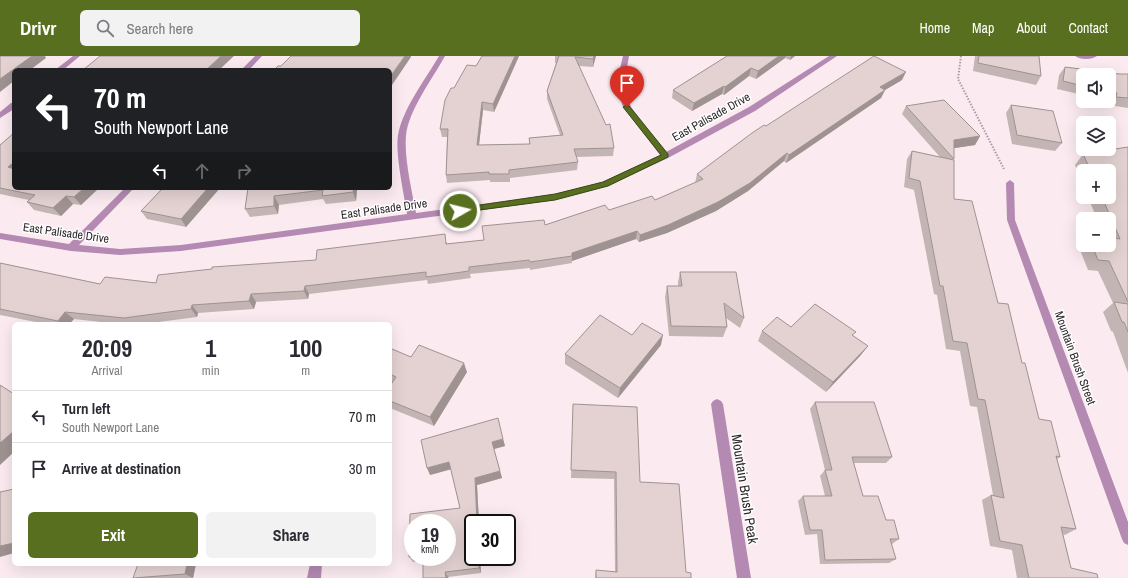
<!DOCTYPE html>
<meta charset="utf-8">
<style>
:root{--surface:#fff;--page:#f2f2f3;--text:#2b2b33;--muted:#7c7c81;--line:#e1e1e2;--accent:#586f20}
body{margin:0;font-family:"Archivo Narrow",sans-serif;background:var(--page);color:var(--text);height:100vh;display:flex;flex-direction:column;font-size:15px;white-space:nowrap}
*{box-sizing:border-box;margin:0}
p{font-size:13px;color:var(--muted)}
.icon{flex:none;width:22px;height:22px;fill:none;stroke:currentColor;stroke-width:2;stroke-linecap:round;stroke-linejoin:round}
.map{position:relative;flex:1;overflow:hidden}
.drawer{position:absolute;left:12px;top:266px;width:380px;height:244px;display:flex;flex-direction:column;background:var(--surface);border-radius:6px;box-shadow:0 4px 16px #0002}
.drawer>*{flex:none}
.guide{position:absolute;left:12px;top:12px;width:380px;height:122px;border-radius:6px;box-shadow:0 4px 16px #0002;background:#202124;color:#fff;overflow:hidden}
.controls{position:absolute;left:1076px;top:12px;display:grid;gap:8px}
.controls a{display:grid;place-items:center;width:40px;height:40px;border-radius:6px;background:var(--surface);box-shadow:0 4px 16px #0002;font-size:20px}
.speed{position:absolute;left:404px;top:458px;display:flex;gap:8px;font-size:20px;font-weight:700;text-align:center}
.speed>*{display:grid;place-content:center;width:52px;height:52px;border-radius:50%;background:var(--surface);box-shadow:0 4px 16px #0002;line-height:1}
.speed small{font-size:10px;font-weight:400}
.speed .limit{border:2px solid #111;border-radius:6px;background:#fff;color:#111}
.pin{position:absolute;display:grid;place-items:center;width:34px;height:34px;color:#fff;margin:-41px -17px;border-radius:50% 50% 50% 0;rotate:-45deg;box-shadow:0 0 4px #0007}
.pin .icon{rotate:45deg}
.me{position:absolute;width:44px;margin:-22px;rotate:82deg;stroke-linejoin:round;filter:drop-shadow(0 0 3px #0008)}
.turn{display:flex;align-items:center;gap:14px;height:84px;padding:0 16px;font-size:18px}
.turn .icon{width:52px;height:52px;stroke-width:2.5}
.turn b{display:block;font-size:28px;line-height:34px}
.lanes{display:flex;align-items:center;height:38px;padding:0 16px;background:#0003;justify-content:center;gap:20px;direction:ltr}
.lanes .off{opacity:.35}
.eta{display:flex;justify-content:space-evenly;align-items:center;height:68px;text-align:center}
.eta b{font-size:24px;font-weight:800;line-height:28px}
.cta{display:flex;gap:8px;margin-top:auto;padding:8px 16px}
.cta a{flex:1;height:46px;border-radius:6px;background:var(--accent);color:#fff;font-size:16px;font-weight:800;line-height:46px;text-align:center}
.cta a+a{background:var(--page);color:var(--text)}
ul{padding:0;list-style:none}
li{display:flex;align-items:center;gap:12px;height:52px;padding:0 16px;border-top:1px solid var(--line)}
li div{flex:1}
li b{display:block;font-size:15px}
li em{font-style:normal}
header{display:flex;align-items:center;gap:24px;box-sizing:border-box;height:56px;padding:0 20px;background:var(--accent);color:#fff}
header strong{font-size:19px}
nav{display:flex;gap:22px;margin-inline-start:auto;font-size:14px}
.search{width:280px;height:36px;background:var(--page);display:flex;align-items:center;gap:10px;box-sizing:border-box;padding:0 14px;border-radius:6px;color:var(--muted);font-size:15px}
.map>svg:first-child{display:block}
</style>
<header>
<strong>Drivr</strong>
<div class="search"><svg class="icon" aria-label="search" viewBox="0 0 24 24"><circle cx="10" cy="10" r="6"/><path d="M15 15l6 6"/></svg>Search here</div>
<nav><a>Home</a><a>Map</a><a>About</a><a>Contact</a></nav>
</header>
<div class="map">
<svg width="1128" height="522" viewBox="0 0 1128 522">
<rect width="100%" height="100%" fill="#fbebf1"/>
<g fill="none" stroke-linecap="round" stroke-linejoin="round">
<path stroke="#a89ca1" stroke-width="2" stroke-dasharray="1.5 1.5" stroke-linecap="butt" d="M961 0 958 23 1004 113"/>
<path fill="#b489b2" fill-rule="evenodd" d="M73 0H80L63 14H55Z
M255 0H262L249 14H241Z
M439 0H445C433 22 408 55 406 80 404 102 412 135 416 157L555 138 602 126 660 99 623 51 616 29 623 0H629L624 29 631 51 666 96 749 51 829 0H837L755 55 668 102 608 130 555 144 181 195 120 199 71 195 0 183V177L69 188 125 132H134L79 189 120 193 181 189 407 158C404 138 395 98 398 79 403 52 425 24 439 0Z
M1075 0H1097C1092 4 1080 4 1075 0Z
M11 47H14V53L0 62V56Z
M1010 124 1014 127 1015 164 1128 466V489L1124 487 1122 483 1007 164 1006 127Z
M717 343 721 345 723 348 751 522H737L711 348 713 345Z
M310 508H322L321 522H307Z"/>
</g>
<path fill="#c3b5b4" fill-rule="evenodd" d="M519 0 494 56 483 54 479 89 529 88V82L560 79 547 43V35L556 7H555V0H596L593 11 579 10 614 92 613 100 576 101 578 106 577 114 510 122V126H490V124L447 127 446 119 447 81H442L440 73 454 32Z
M727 0H795L790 4 785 2 756 23 749 20 724 39 722 38 692 55 672 42 673 34Z
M975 0H1039L1041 20 1036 29 973 15Z
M1065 11 1119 18H1128V52L1109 49 1110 45H1109V19H1083V39L1057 33 1059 19Z
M902 24 885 34 881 42 786 107 784 105 748 135 716 155 667 177 639 186 636 183 572 205V207L530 214V212L470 218 471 222 428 228 427 224 309 238 308 243 256 246 254 253 198 257 197 261 143 268H118L74 263 69 268H46L0 259V207L100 228 156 227 447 186V188L484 184 655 144 695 127 697 118 766 70Z
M1011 49 1062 87 1055 95 1012 88 1006 57Z
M906 50 980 80 975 89 954 92V103L953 104 954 143 998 247 1022 307 1039 363 1060 401 1057 403 1076 473 1065 479 1063 478 1071 512 1098 522H1017L1012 494 990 490 982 444 991 439H993L977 351 970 350 960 295 946 293 937 239 934 238 914 134 904 131 907 103 912 95 940 101 902 58Z
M0 89 14 132H99L81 149 73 148 61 160 34 154 27 146 29 144 0 138Z
M1128 91V317L1113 276 1111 275 1103 256 1113 247 1098 215 1088 214 1078 189 1083 184V189H1109V163H1097L1088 141H1109V115H1083V129L1075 109 1083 98Z
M163 132H220L186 171 147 163 141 155Z
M248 132H363L357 133 356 145 326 148 323 143 279 149 278 158 250 161 245 153Z
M680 216 744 262 740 272 726 262 727 271 723 281 669 280 665 241 667 230H678V226Z
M791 271 853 280 868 290 860 300 826 336 758 285 762 275Z
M632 279 661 289 618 342 565 308V298Z
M390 296 467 316 434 370 390 352V330L392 327 390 326Z
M815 346 892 401 886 407H853L863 440 886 464 899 483 892 488H891L896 503 889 507 820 508 817 478 805 479 798 445 803 440H825L820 420 825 414 810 353Z
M573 348 640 426 686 516 691 522H595L596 514 615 516 614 423 571 422Z
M503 383 505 390 494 393 502 422 477 429 479 467H473V501H480L481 517 448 521 423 505 413 506 409 501 460 452 451 413 430 419ZM447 467V501H413V500Z
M196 508 193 522H133Z"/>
<path fill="#9f9392" d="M32 0H45L46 2 30 14H14V25L0 36V23Z
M221 0H234L219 14H206Z
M405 0H411V1L390 32V21Z
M515 0H519L494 56 493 48Z
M594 0H596L593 11V3Z
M779 0H786L785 2 756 23 758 15Z
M791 0H795L790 4Z
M751 12 749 20 724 39 725 31Z
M906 16 902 24 885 34 881 42 786 107 789 99 880 31Z
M724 30 722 38 692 55 694 47Z
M482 46 483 54 478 97 477 89Z
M980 80 975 89 949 93 954 84Z
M787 97 784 105 748 135 716 155 667 177 639 186 640 179Z
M14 106V118L8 111Z
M84 132H99L81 149 74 141Z
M208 132H220L186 171 181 163Z
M354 132H357V133L356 145 353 136Z
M66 140 73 148 61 160 53 152Z
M274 140 279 149 278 158 274 150Z
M637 175 636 183 572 205V197Z
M305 230 309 238 308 243 304 235Z
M251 238 256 246 254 253 249 245Z
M192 249 198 257 197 261 191 253Z
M65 256 74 263 69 268H61L58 265Z
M663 279 661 289 618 342 620 332Z
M868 290 860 300 826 336 833 326Z
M464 307 467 316 434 370 430 361Z
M14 375V396L0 409V387Z
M503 383 505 390 494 393 492 386Z
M449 406 452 413 430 419 427 412Z
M500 415 502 422 477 429 479 467H477L475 422Z
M14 487V497L0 501V490Z
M479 501H480L481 517 479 512Z
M187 508H196L193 522 185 518Z
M445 516 448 521 449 522H446Z"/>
<path fill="#e3d2d1" stroke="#9f9392" d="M0 0H32L0 23Z
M100 0H221L206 14H83Z
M291 0H405L390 21V14H274L278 10H281Z
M482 0H515L493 48 482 46 477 89 530 88 529 82 563 79 547 35 559 0H594L593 3 575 1 606 69 610 68 614 92 574 93 578 106 509 114V118H489V116L446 119 448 73H440L445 44 451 32H454L467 9 476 10Z
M727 0H779L758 15 751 12 725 31 724 30 694 47 673 34Z
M874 0 906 16 880 31 885 34 789 99 787 97 750 127 718 146 668 169 640 179 637 175 572 197V200L530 206 529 204 469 211V215L426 221V216L305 230 304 235 251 238 249 245 192 249 191 253 124 262 65 256 58 265 0 253V207L100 228 105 221 156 227 158 219 212 213V211L316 204 317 194 374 187 445 178 446 188 484 184 482 170 544 164 545 169 605 149 609 154 652 140 655 144 703 123 697 118 752 77 764 69 766 70Z
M979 0H1039L1041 20 978 7Z
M1065 11 1119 18H1128V42L1116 41 1117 37 1109 35V19H1083V30L1063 25Z
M944 44 980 80 954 84V103L906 50Z
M1011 49 1053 55 1062 87 1017 79Z
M14 77V106L8 111 14 113V132H84L74 141 66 140 53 152 27 146 35 139 0 132V89Z
M1128 91V246L1109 205 1098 204 1092 189H1109V181L1120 183 1102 141H1109V115H1091L1083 98Z
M912 95 954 104V143L972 145 998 247 1008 248 1022 307H1025L1039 363 1051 365 1060 401 1056 400 1076 473 1061 471 1071 512 1097 518 1098 522H1029L1022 489 1000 485 991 439 1004 442 985 344 978 343 967 287 953 285 943 230H940L920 125 909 122Z
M163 132H208L181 163 141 155Z
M248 132H354L353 136 322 140 323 134 274 140V150L245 153Z
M680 216H736L744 262 724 247 727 271 671 270 667 230H682Z
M1114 246 1128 248V276L1124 266H1122Z
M815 248 856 276 852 279 868 290 833 326 762 275 777 261 791 271Z
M600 259 632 279 642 267 663 279 620 332 565 298Z
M419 289 464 307 430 361 390 345V330L396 321 390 318V296L392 293 411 301Z
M0 329 14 338V375L0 387Z
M815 346H874L892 401H852L863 440H878L886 464H894L899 483H890L896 503 825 504 822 474H810L803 440H832L825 414H832Z
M573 348 637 351 640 426 679 428 686 516 691 517V522H596V514L617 516 616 416 571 414Z
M498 362 503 383 492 386 500 415 475 422 477 467H473V501H479V512L445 516 446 522H423V501H447V467H413V500L409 501 410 458 460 452 449 406 427 412 421 384Z
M14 433V487L0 490V436Z
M138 508H187L185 518 133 522Z"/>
<path fill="#586f20" stroke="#394815" d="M627 49 629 50 668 98V101L608 130 555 144 457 157 456 155 460 152 555 138 603 126 661 99 623 51Z"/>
<g text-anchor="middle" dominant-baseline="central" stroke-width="3" stroke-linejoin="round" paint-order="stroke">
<g font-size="12" fill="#2e282b" stroke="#fff">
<text transform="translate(711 61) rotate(-29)">East Palisade Drive</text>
<text transform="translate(384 153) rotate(-8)">East Palisade Drive</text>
<text transform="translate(66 177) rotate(8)">East Palisade Drive</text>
<text transform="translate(1075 302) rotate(70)">Mountain Brush Street</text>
</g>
<g font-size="14" fill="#2e282b" stroke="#fff">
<text transform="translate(745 433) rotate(81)">Mountain Brush Peak</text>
</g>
</g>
</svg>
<div class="controls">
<a><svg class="icon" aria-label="sound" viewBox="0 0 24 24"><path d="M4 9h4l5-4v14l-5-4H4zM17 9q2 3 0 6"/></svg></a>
<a><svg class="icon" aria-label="layers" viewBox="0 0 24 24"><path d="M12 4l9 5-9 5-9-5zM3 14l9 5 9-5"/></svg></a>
<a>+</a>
<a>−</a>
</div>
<div class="speed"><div>19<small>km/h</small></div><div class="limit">30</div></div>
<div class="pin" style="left:627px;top:51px;background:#d93025"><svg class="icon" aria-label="arrive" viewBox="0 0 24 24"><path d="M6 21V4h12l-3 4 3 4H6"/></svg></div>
<svg class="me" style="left:460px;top:155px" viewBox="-20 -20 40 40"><circle r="17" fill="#586f20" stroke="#fff" stroke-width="3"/><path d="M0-11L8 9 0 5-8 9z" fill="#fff"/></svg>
<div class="guide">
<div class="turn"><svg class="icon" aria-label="left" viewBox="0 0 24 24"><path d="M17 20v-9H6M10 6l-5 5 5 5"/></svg><div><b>70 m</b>South Newport Lane</div></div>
<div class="lanes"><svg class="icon" aria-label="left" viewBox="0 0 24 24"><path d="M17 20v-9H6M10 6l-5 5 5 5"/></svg><svg class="icon off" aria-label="ahead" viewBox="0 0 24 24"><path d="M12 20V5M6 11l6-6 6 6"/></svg><svg class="icon off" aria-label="right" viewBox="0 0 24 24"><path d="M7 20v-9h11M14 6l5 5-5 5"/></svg></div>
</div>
<section class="drawer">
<div class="eta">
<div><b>20:09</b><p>Arrival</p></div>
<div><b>1</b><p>min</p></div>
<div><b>100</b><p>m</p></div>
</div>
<ul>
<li><svg class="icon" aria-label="left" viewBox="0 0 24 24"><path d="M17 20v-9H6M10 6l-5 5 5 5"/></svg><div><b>Turn left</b><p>South Newport Lane</p></div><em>70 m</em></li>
<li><svg class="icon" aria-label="arrive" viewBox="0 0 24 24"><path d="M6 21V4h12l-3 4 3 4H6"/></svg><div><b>Arrive at destination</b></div><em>30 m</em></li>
</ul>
<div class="cta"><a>Exit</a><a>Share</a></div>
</section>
</div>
